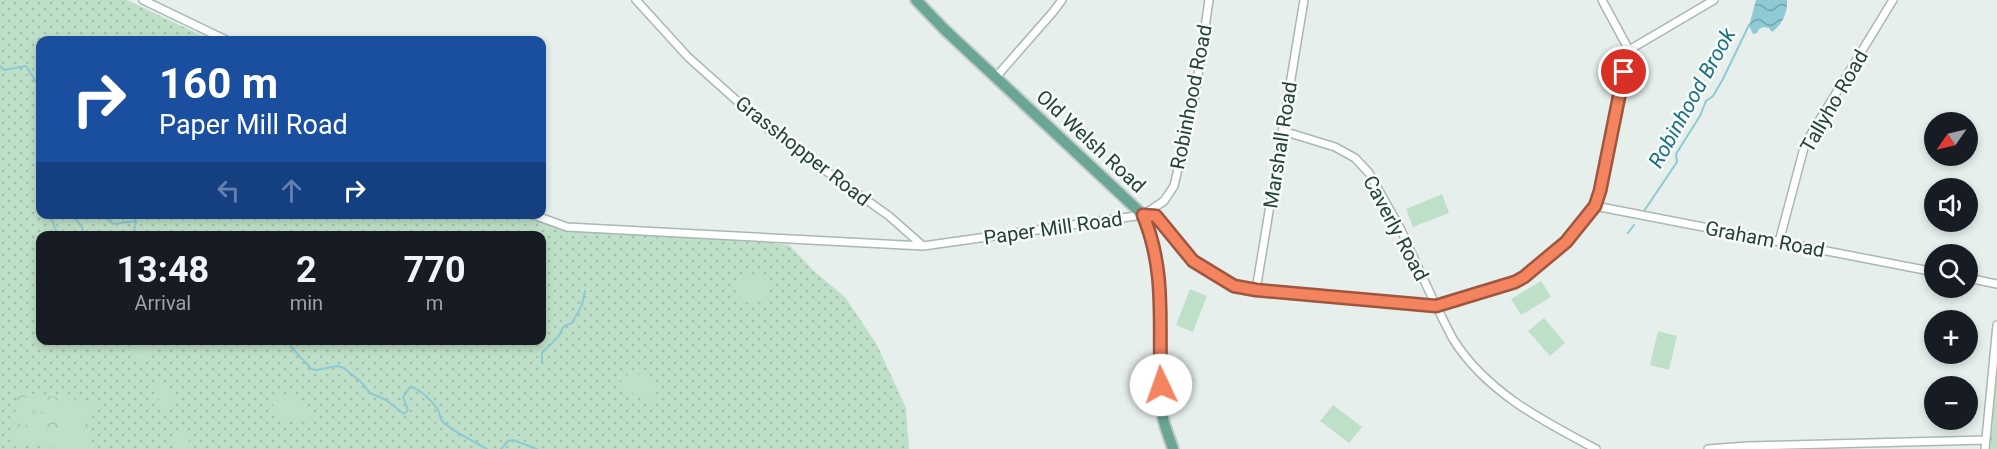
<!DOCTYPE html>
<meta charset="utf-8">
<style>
:root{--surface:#171b24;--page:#20242c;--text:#f1f3f6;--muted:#9ea1a6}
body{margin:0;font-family:Roboto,sans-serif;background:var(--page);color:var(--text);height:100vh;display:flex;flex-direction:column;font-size:22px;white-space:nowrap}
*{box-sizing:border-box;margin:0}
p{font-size:20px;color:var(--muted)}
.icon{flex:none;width:33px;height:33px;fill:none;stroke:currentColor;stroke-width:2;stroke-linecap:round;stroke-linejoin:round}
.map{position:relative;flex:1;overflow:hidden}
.details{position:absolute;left:36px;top:231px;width:510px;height:114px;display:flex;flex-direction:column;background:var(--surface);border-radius:12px;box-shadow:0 3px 9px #0003}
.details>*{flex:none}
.top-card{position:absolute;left:36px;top:36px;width:510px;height:183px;border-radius:12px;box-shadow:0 3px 9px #0003;background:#1a4fa0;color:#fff;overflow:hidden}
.needle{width:39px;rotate:236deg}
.buttons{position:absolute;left:1924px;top:112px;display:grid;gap:12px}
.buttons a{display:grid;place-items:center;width:54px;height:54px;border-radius:50%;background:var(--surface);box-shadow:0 3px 9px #0003;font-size:30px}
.pin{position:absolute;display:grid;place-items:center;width:51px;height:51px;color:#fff;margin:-26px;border:3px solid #fff;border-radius:50%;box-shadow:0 2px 6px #0007}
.me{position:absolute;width:66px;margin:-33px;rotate:357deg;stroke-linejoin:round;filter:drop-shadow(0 0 4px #0008)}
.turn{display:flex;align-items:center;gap:21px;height:126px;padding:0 24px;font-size:27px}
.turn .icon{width:78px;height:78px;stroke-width:2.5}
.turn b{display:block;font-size:42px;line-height:51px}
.lanes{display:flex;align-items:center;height:57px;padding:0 24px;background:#0003;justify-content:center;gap:30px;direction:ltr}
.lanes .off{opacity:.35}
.eta{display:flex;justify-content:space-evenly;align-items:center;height:102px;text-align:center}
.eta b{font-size:36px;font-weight:700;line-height:42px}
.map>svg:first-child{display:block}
</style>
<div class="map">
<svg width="1997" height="449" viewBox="0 0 1997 449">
<defs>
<pattern id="grass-dots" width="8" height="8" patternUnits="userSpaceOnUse" patternTransform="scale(1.5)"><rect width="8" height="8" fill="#bfe0c8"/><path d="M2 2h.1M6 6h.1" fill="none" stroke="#a4c1ad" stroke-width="1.8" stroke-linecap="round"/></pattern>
<pattern id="forest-crowns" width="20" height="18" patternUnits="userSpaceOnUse" patternTransform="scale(1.5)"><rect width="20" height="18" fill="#bfe0c8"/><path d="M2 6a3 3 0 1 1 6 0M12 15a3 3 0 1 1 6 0" fill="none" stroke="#a4c1ad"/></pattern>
<pattern id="water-waves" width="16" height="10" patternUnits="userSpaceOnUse" patternTransform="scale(1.5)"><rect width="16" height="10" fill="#8ec9d4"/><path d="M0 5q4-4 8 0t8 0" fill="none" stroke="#74a5ad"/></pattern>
</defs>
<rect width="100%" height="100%" fill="#e6efeb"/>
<path fill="url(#grass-dots)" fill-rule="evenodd" d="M0 0H127L211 40H40V214H521L568 231 719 238 789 245 814 271 845 297 877 345 906 408 909 449H0ZM40 236H542V340H40Z"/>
<path fill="url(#forest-crowns)" d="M1997 371V449H1990Z
M18 392 94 402 88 449H62L12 442Z"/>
<path fill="#bfe0c8" d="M1442 194 1449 213 1413 227 1406 209Z
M758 274C767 278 773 291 764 299 760 303 749 303 744 302L732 286C735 276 748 276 758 274Z
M1541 281 1551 297 1521 315 1511 299Z
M1190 289 1207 296 1193 332 1176 325Z
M1544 318 1565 343 1550 356 1528 331Z
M1658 331 1677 336 1669 370 1650 365Z
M130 341H148L149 356 147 359H140L133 353Z
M632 373 645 376 655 382 657 391C651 406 646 403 636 395 628 389 619 390 622 378Z
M157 386H162L173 392 176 400 171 408 162 410 159 408V397L155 388Z
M278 396C293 396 303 399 312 411V416C300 427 269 418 273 399Z
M23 397 49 400 47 412 22 409Z
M62 402 87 405 86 417 61 414Z
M1333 405 1362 427 1349 443 1320 421Z
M22 412 47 415 45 427 20 424Z
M60 417 85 420 84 432 59 429Z
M20 427 45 430 43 442 18 439Z
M178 431H182L186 434 192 449H176L174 446V435Z
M58 433 84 436 82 448 57 444Z"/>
<path fill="url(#water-waves)" d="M1756 0H1787C1788 12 1782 25 1772 32L1769 28 1763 27 1759 29 1757 33 1753 34 1749 26Z"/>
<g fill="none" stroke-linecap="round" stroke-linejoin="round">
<path stroke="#8ec9d4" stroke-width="2" d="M0 66 4 70 26 66 40 88
M40 194V199
M1644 211 1677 162 1676 154 1700 116 1706 101 1713 96 1723 79 1749 25
M50 214 56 231 67 236
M72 214 83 229 79 236
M102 214 113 224 136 221 133 236
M1628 233 1634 225
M287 340C292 351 304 359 311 369L316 370 337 366 344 368 361 382 370 393 386 400 404 414 408 410 403 397 410 387C418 387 433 402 438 410 440 414 439 418 443 422 450 430 477 443 487 449
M542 363V353L558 337 564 326 572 323 582 305 585 291
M501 449 508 441 513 440 537 449"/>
<g stroke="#a8b8b2" stroke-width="10">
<path id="minor" d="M143 0 226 40
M636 0 688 57 774 134 889 216 923 246
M1602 0 1629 50
M996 77 1053 12 1062 0
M1283 131 1335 147 1355 158 1369 173 1400 228 1436 306C1462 298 1491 292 1516 281 1539 271 1585 227 1596 205 1598 201 1599 196 1600 191L1629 50 1714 0
M1595 206 1935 272
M531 214 567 227 923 246 1143 215 1156 216 1193 261 1234 286 1256 290 1436 306C1442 317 1447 328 1453 339 1486 392 1543 421 1596 449
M1143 215 1164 201 1174 186 1195 96 1209 0
M1779 242 1805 144 1893 0
M1968 278 1997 284
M1256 290 1304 0
M1708 449 1747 446 1986 440
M1985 449 1997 325"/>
</g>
<g stroke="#c2cac8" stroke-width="14">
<path id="primary" d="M916 0 945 30 1143 215C1167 272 1158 325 1161 385 1162 396 1162 407 1163 418 1165 428 1170 439 1173 449"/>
</g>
<use href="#minor" stroke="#fff" stroke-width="7"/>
<use href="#primary" stroke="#6aa596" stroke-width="10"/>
</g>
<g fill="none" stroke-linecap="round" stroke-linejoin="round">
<g stroke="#9f563e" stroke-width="15">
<path id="route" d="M1161 385C1158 326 1167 272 1143 215L1156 216 1193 261 1234 286 1256 290 1436 306 1515 282 1524 277 1566 242 1595 206 1600 191 1624 72"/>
</g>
<use href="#route" stroke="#f4845f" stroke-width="10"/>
</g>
<g text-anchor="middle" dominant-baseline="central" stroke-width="5" stroke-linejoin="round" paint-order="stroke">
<g font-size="20" fill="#24423a" stroke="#f7fbf9">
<text transform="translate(1191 97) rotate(-79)">Robinhood Road</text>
<text transform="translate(1834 101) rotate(-60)">Tallyho Road</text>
<text transform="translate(1091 141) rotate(43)">Old Welsh Road</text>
<text transform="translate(1280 145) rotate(-81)">Marshall Road</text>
<text transform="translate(803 151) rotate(38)">Grasshopper Road</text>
<text transform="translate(1053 228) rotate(-8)">Paper Mill Road</text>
<text transform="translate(1396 228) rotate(62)">Caverly Road</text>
<text transform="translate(1765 239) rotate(11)">Graham Road</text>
</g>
<g font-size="21" font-style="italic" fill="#1c6f80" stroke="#f7fbf9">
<text transform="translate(1692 98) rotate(-61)">Robinhood Brook</text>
</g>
</g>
</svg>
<div class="buttons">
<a><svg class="needle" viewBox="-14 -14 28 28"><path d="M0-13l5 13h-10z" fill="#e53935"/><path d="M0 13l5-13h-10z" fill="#9ea1a6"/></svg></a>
<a><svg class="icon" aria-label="sound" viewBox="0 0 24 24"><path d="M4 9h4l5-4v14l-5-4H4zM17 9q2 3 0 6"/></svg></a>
<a><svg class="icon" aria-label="search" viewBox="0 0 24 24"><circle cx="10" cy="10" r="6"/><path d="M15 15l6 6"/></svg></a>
<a>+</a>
<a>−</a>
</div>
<div class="pin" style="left:1624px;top:72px;background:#d93025"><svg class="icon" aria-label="arrive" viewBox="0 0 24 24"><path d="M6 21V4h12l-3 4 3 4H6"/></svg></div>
<svg class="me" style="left:1161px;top:385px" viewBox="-20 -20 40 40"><circle r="19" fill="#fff"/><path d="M0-13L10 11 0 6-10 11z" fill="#f4845f"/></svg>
<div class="top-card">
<div class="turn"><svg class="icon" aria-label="right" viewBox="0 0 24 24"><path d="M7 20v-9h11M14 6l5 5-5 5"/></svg><div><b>160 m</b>Paper Mill Road</div></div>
<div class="lanes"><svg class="icon off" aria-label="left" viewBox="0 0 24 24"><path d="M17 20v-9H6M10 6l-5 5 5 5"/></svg><svg class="icon off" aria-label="ahead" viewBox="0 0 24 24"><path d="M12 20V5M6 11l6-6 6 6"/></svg><svg class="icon" aria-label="right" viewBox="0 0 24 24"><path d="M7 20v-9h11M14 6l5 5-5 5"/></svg></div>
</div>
<section class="details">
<div class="eta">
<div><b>13:48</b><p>Arrival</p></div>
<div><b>2</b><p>min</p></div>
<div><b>770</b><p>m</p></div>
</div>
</section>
</div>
